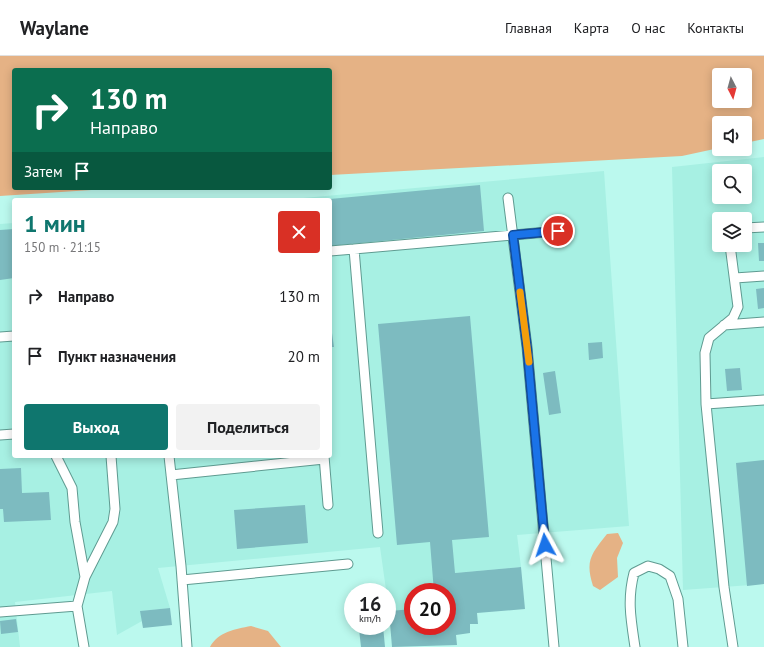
<!DOCTYPE html>
<html lang="ru">
<meta charset="utf-8">
<style>
:root{--surface:#fff;--page:#f2f2f2;--text:#202124;--muted:#757577;--line:#e0e0e0;--accent:#0f766e}
body{margin:0;font-family:"PT Sans",sans-serif;background:var(--page);color:var(--text);height:100vh;display:flex;flex-direction:column;font-size:15px;white-space:nowrap}
*{box-sizing:border-box;margin:0}
p{font-size:13px;color:var(--muted)}
.icon{flex:none;width:22px;height:22px;fill:none;stroke:currentColor;stroke-width:2;stroke-linecap:round;stroke-linejoin:round}
.map{position:relative;flex:1;overflow:hidden}
.panel{position:absolute;left:12px;top:142px;width:320px;height:260px;display:flex;flex-direction:column;background:var(--surface);border-radius:4px;box-shadow:0 2px 10px #0003}
.panel>*{flex:none}
.top-card{position:absolute;left:12px;top:12px;width:320px;height:122px;border-radius:4px;box-shadow:0 2px 10px #0003;background:#0b6e4f;color:#fff;overflow:hidden}
.needle{width:26px;rotate:174deg}
.fabs{position:absolute;left:712px;top:12px;display:grid;gap:8px}
.fabs a{display:grid;place-items:center;width:40px;height:40px;border-radius:4px;background:var(--surface);box-shadow:0 2px 10px #0003;font-size:20px}
.speed{position:absolute;left:344px;top:527px;display:flex;gap:8px;font-size:20px;font-weight:700;text-align:center}
.speed>*{display:grid;place-content:center;width:52px;height:52px;border-radius:50%;background:var(--surface);box-shadow:0 2px 10px #0003;line-height:1}
.speed small{font-size:10px;font-weight:400}
.speed .limit{border:6px solid #d22;background:#fff;color:#111}
.pin{position:absolute;display:grid;place-items:center;width:34px;height:34px;color:#fff;margin:-17px;border:2px solid #fff;border-radius:50%;box-shadow:0 1px 4px #0007}
.me{position:absolute;width:44px;margin:-22px;rotate:355deg;stroke-linejoin:round;filter:drop-shadow(0 0 3px #0008)}
.turn{display:flex;align-items:center;gap:14px;height:84px;padding:0 12px;font-size:18px}
.turn .icon{width:52px;height:52px;stroke-width:2.5}
.turn b{display:block;font-size:28px;line-height:34px}
.then{display:flex;align-items:center;height:38px;padding:0 12px;background:#0003;gap:8px;font-size:15px}
.round{display:grid;place-items:center;flex:none;width:42px;height:42px;border-radius:4px;background:var(--page)}
.headline{display:flex;align-items:center;justify-content:space-between;height:68px;padding:0 12px}
h1{font-size:24px;font-weight:800;line-height:30px;color:var(--accent)}
.action{display:flex;gap:8px;margin-top:auto;padding:8px 12px}
.action a{flex:1;height:46px;border-radius:4px;background:var(--accent);color:#fff;font-size:16px;font-weight:800;line-height:46px;text-align:center}
.action a+a{background:var(--page);color:var(--text)}
ul{padding:0;list-style:none}
li{display:flex;align-items:center;gap:12px;height:60px;padding:0 12px}
li div{flex:1}
li b{display:block;font-size:15px}
li em{font-style:normal}
header{display:flex;align-items:center;gap:24px;box-sizing:border-box;height:56px;padding:0 20px;background:var(--surface);border-bottom:1px solid var(--line)}
header strong{font-size:19px}
nav{display:flex;gap:22px;margin-inline-start:auto;font-size:14px}
.map>svg:first-child{display:block}
</style>
<header>
<strong>Waylane</strong>
<nav><a>Главная</a><a>Карта</a><a>О нас</a><a>Контакты</a></nav>
</header>
<div class="map">
<svg width="764" height="591" viewBox="0 0 764 591">
<rect width="100%" height="100%" fill="#bbf9ee"/>
<path fill="#a7f0e3" fill-rule="evenodd" d="M764 101V528L683 534 672 111ZM719 115H745V141H719ZM719 163H745V189H719Z
M604 115 629 470 517 479 521 511 455 517 444 536H413V553L389 555 380 491 158 512 170 552 141 555 142 565 117 579 112 535 15 546 20 591H0V168L14 167V400H330V144H281Z"/>
<path fill="#e5b285" fill-rule="evenodd" d="M0 0H764V83L745 87V67H719V92L682 100 330 119V14H14V132H122L0 140ZM719 19H745V45H719Z
M618 477 623 487 617 502 618 521 600 534 593 530C585 505 591 498 607 478Z
M251 570 268 575 281 591H210C218 576 235 573 251 570Z"/>
<path fill="#7dbbc0" d="M480 129 484 175 330 190V143Z
M14 173V222L0 224V174Z
M758 187H764V205H759Z
M764 232V252L758 253 756 233Z
M470 260 489 481 452 484 455 517 521 511 525 553 477 557 478 568H470V577L456 579 457 589 392 591 389 555 413 553V570H447V536H434L430 486 397 489 378 268Z
M330 263 334 291H330Z
M602 286 603 302 589 304 588 287Z
M740 312 742 334 727 335 725 313Z
M555 315 561 357 549 359 543 317Z
M764 404V528L747 530 736 407Z
M21 412 22 437 49 436 51 464 4 466 3 453H0V413Z
M305 449 308 487 237 493 234 454Z
M170 552 172 569 143 572 140 555Z
M16 563 18 576 1 578 0 565Z
M383 570 385 591H361L359 573Z"/>
<g fill="none" stroke-linecap="round" stroke-linejoin="round">
<g stroke="#5f9b91" stroke-width="11">
<path id="service" d="M508 142 527 291 554 591
M745 172 764 171
M730 189 738 251 733 262 709 282 705 297 706 348 724 531 733 591
M330 195 354 193
M735 222 764 220
M724 269 764 266
M0 281 14 280
M706 348 764 344
M0 379 14 378
M56 400 72 432 75 466 85 521
M169 400 181 510 187 591
M324 400 328 449
M171 419 324 403
M378 477 354 193 558 175
M182 524 348 508
M0 556 77 550
M84 591 77 550 85 521 113 466 115 453 111 400
M635 591C631 564 627 544 634 517L648 510 659 513 670 520 678 543 683 591"/>
</g>
<use href="#service" stroke="#fff" stroke-width="9"/>
</g>
<g fill="none" stroke-linecap="round" stroke-linejoin="round">
<g stroke="#114b97" stroke-width="10">
<path id="route" d="M545 489 527 291 513 179 558 175"/>
</g>
<use href="#route" stroke="#1a73e8" stroke-width="7"/>
<path stroke="#f59e0b" stroke-width="7" d="M520 236 529 306"/>
</g>
</svg>
<div class="fabs">
<a><svg class="needle" viewBox="-14 -14 28 28"><path d="M0-13l5 13h-10z" fill="#e53935"/><path d="M0 13l5-13h-10z" fill="#757577"/></svg></a>
<a><svg class="icon" aria-label="sound" viewBox="0 0 24 24"><path d="M4 9h4l5-4v14l-5-4H4zM17 9q2 3 0 6"/></svg></a>
<a><svg class="icon" aria-label="search" viewBox="0 0 24 24"><circle cx="10" cy="10" r="6"/><path d="M15 15l6 6"/></svg></a>
<a><svg class="icon" aria-label="layers" viewBox="0 0 24 24"><path d="M12 4l9 5-9 5-9-5zM3 14l9 5 9-5"/></svg></a>
</div>
<div class="speed"><div>16<small>km/h</small></div><div class="limit">20</div></div>
<div class="pin" style="left:558px;top:175px;background:#d93025"><svg class="icon" aria-label="arrive" viewBox="0 0 24 24"><path d="M6 21V4h12l-3 4 3 4H6"/></svg></div>
<svg class="me" style="left:545px;top:489px" viewBox="-20 -20 40 40"><path d="M0-17L14 15 0 8-14 15z" fill="#1a73e8" stroke="#fff" stroke-width="4"/></svg>
<div class="top-card">
<div class="turn"><svg class="icon" aria-label="right" viewBox="0 0 24 24"><path d="M7 20v-9h11M14 6l5 5-5 5"/></svg><div><b>130 m</b>Направо</div></div>
<div class="then">Затем<svg class="icon" aria-label="arrive" viewBox="0 0 24 24"><path d="M6 21V4h12l-3 4 3 4H6"/></svg></div>
</div>
<section class="panel">
<div class="headline"><div><h1>1 мин</h1><p>150 m · 21:15</p></div><a class="round" style="background:#d93025;color:#fff"><svg class="icon" aria-label="close" viewBox="0 0 24 24"><path d="M6 6l12 12M18 6L6 18"/></svg></a></div>
<ul>
<li><svg class="icon" aria-label="right" viewBox="0 0 24 24"><path d="M7 20v-9h11M14 6l5 5-5 5"/></svg><div><b>Направо</b></div><em>130 m</em></li>
<li><svg class="icon" aria-label="arrive" viewBox="0 0 24 24"><path d="M6 21V4h12l-3 4 3 4H6"/></svg><div><b>Пункт назначения</b></div><em>20 m</em></li>
</ul>
<div class="action"><a>Выход</a><a>Поделиться</a></div>
</section>
</div>
